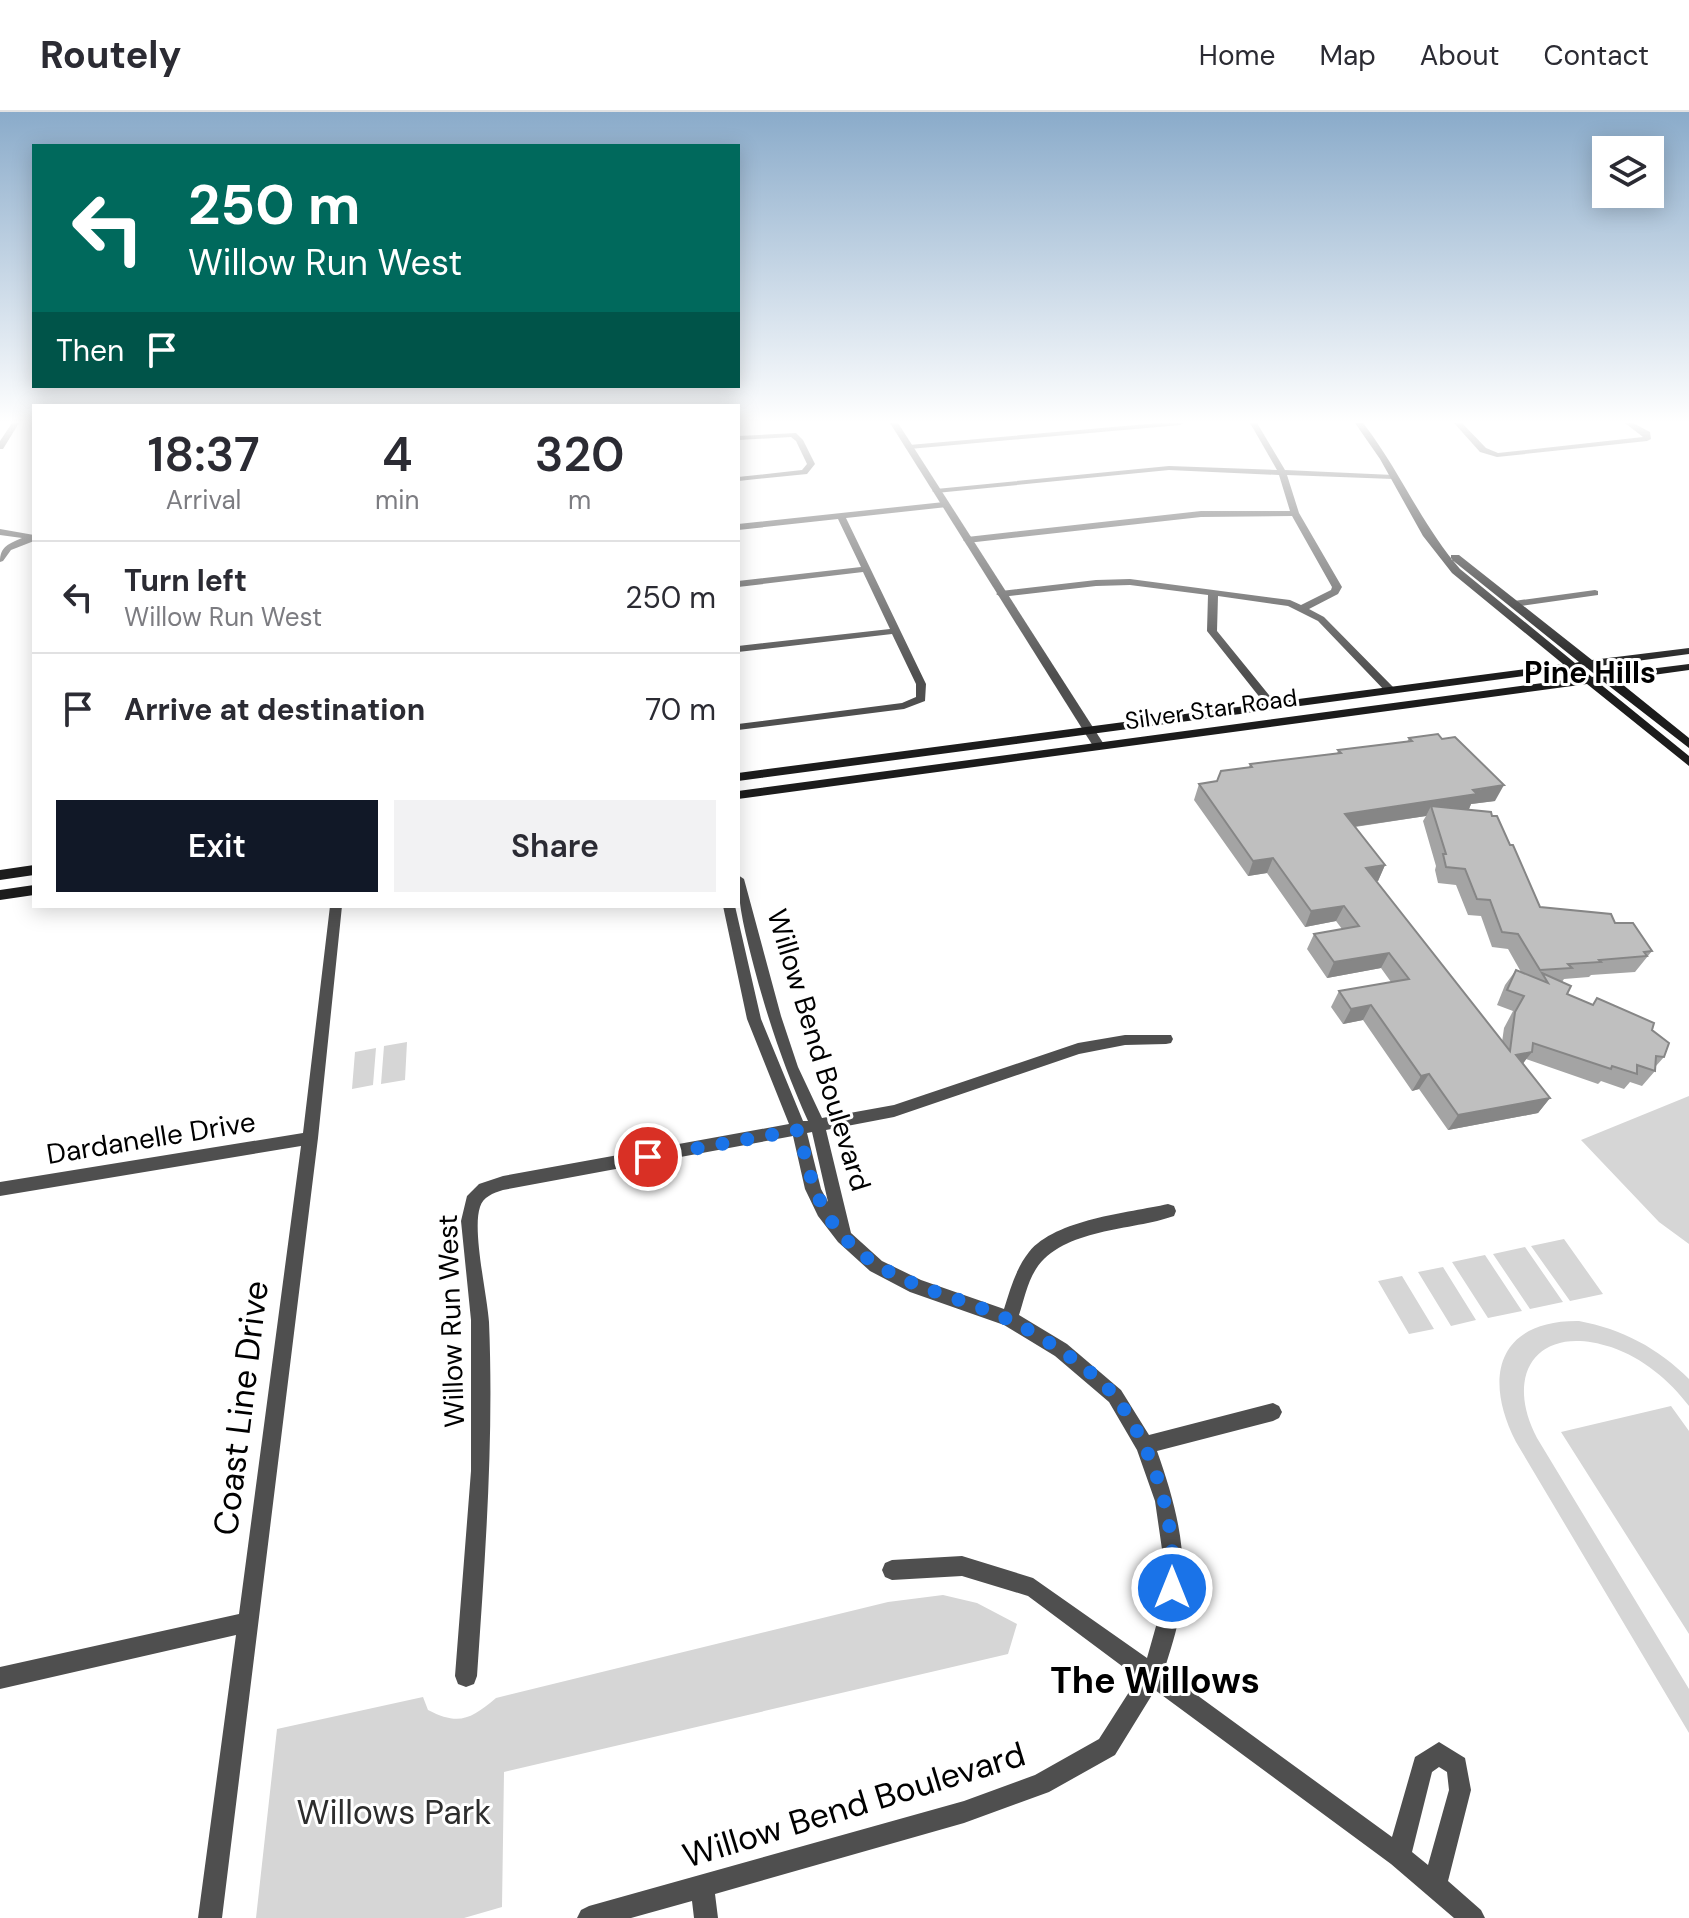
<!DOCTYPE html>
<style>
:root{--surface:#fff;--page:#f2f2f3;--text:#2b2b33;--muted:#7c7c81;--line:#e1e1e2;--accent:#111827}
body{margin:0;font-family:"DM Sans",sans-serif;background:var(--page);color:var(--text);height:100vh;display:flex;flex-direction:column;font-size:30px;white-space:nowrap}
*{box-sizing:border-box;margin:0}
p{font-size:26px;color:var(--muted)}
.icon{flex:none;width:44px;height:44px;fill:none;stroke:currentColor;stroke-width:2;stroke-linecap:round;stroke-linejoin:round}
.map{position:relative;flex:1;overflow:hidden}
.panel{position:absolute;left:32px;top:292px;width:708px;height:504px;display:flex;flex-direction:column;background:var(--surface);border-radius:0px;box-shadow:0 4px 20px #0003}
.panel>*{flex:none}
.hud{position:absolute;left:32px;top:32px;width:708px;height:244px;border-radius:0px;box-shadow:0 4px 20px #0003;background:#00695c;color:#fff;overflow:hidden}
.tools{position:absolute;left:1592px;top:24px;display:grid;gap:16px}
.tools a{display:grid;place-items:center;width:72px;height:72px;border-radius:0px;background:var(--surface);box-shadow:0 4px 20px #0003;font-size:40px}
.pin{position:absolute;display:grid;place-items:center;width:68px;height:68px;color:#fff;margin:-34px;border:4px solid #fff;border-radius:50%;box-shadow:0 2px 8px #0007}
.me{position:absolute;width:88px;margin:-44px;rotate:0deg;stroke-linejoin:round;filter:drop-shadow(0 0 6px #0008)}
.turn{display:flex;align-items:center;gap:28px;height:168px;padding:0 24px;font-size:36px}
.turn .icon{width:104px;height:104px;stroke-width:2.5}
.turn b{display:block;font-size:56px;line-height:68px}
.then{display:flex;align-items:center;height:76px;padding:0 24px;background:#0003;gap:16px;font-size:30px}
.eta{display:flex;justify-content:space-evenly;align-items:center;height:136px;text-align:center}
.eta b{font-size:48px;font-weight:600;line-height:56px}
.button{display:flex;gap:16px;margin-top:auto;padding:16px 24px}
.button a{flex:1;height:92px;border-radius:0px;background:var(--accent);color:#fff;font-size:32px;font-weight:600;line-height:92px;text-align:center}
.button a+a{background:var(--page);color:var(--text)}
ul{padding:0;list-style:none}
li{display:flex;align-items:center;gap:24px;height:112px;padding:0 24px;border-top:2px solid var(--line)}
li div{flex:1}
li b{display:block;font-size:30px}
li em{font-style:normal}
header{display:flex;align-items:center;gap:48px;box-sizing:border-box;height:112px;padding:0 40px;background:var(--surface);border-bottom:2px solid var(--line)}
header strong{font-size:38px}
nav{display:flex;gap:44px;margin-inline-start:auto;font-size:28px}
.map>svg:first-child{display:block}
</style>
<header>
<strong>Routely</strong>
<nav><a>Home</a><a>Map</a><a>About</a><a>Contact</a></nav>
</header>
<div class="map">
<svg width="1689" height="1806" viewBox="0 0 1689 1806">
<rect width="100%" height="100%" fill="#fff"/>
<path fill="#d6d6d6" d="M407 930 405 968 381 972 384 934Z
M376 936 373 973 352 977 355 940Z
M1689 984V1132L1659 1110 1581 1028Z
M1564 1127 1603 1182 1570 1189 1531 1134Z
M1525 1135 1563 1190 1530 1197 1493 1142Z
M1485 1143 1522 1199 1488 1206 1452 1150Z
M1443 1155 1476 1208 1451 1214 1418 1160Z
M1402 1164 1434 1217 1409 1222 1378 1169Z
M1579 1209C1622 1217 1658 1236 1689 1267V1294C1669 1268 1643 1246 1611 1235 1538 1211 1503 1261 1537 1326L1689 1577V1621L1516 1330C1483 1266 1497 1208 1579 1209Z
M1671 1294 1689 1319V1522L1561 1320Z
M943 1483 977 1491 1017 1512 1008 1542 504 1660 502 1795 464 1806H256L277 1617 423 1585 428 1598C459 1614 471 1607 496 1586L888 1490Z"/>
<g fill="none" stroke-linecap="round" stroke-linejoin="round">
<path fill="#4f4f4f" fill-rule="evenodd" d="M12 311H19L3 337H0V329Z
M1159 311H1184L1180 313 909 337 905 335 909 333Z
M1250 311H1257L1285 358 1393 363 1397 365 1393 367 1287 363 1299 401 1342 475 1338 482 1309 497 1324 505 1395 577V581H1387L1318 509 1288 494 1218 484 1217 519 1277 593V597H1269L1207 519 1208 483 1130 473 1096 474 1001 485 996 482 1001 479 1096 468 1130 467 1290 488 1301 493 1331 478 1332 475 1292 404 1201 405 967 431 963 428 967 425 1201 399H1290L1279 363 1169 358 936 381 932 379 936 377 1169 354 1277 358Z
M1454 311H1462L1486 336 1498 341 1643 325 1625 311H1633L1650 320 1651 327 1647 329 1497 345 1480 340Z
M796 321 803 328 815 352 807 362 738 369V365L802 358 807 352 796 329 791 325 738 328V324Z
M944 390 947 391V395L846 406 926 572 925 589 904 597 738 618V612L902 591 916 585V572L892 522 738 540V534L890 517 863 460 738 475V469L861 455 838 407 738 418V412Z
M0 417 34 423V429L11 438 3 449 0 450C0 434 9 432 22 426L0 423Z
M1595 478 1598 479V483L1514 495 1509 492 1514 489Z
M738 763 744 767 781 904 798 955 822 1006 894 993 1078 931 1125 923H1171L1173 927 1171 931 1166 932 1125 933 1079 942 894 1005 826 1018 851 1121 882 1149 921 1168 1004 1197C1010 1178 1016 1156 1029 1140 1056 1107 1128 1101 1168 1092L1174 1094 1176 1099 1174 1104C1132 1119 1063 1116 1036 1157 1027 1171 1024 1188 1019 1203L1067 1232 1121 1278 1149 1323 1273 1291 1279 1294 1282 1300 1279 1306 1273 1309 1157 1339C1176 1393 1189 1441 1180 1499 1177 1519 1170 1539 1164 1559L1392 1725 1415 1645 1439 1630 1465 1646 1471 1678 1448 1769 1481 1798 1485 1806H1454L1391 1752 1155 1578 1115 1643 1049 1680 964 1711 715 1782 718 1806H694L692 1789 631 1806H577L581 1798 589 1794 964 1689 1035 1663 1099 1627 1138 1566 1028 1484 962 1464 892 1468 885 1465 882 1458 885 1451 892 1448 962 1444 1033 1466 1147 1546 1160 1500 1164 1451 1155 1389 1137 1338 1109 1290 1055 1244 1004 1213 910 1180 870 1159 838 1130 818 1104 805 1077 793 1024 503 1078C493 1081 483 1085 480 1095 472 1118 487 1182 489 1210 494 1329 485 1446 477 1564L474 1572 466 1575 458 1572 455 1564 471 1359V1208L461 1109 467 1084 479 1072 503 1064 789 1012 747 907 723 794H735L761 907 803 1009H808C785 958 768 908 754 855 746 824 738 795 738 763ZM812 1020 828 1090 821 1077 807 1021ZM1439 1655 1447 1660 1449 1678 1428 1753 1412 1740 1432 1660Z
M330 794H342L318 1026 222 1806H198L236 1523 0 1577V1555L239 1502 301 1034 0 1084V1070L303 1021Z"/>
<path fill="#4f4f4f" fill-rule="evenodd" d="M890 311H898L1105 634 1103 637H1095L1093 634Z"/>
<path fill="#1c1c1c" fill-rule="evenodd" d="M1355 311H1363C1399 357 1421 412 1460 457L1575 551 1579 550 1451 447V443H1459L1592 548 1689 536V542L1599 554 1609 562 1689 552V558L1617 568 1689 626V636L1604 570 1599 571 1689 644V654L1587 572 738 687V679L1580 566 1570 558 738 669V661L1563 552 1452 461 1423 424 1380 347ZM1587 556 1597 564 1592 565 1582 557Z
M34 753V763L0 768V758Z
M34 773V783L0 788V778Z"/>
</g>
<path fill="#a4a4a4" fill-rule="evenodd" d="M1409 626 1495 689 1471 692 1469 697 1466 698 1492 704 1540 795 1615 811 1652 839 1635 860 1591 863 1589 865 1564 867 1562 870 1567 882 1652 918 1664 945 1656 954 1655 959 1642 974 1630 970 1624 977 1601 969 1598 972 1526 947 1523 952 1550 986 1538 1001 1448 1018 1419 977 1412 979 1363 908 1343 912 1331 895 1339 879 1391 870 1381 856 1327 866 1307 837 1314 822 1342 817 1336 809 1305 815 1267 761 1248 764 1194 688 1199 672 1217 669 1249 655 1250 652 1337 642 1338 638 1407 630ZM1426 704 1423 709 1436 754 1435 758 1438 771 1456 773 1468 803 1481 804 1492 835 1508 837 1521 860 1516 858 1505 873 1497 893 1513 899 1504 916 1502 930 1376 769H1378L1385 753 1355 715Z"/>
<path fill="#868686" d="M1504 673 1495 689 1471 692 1469 697 1434 703 1431 694 1426 704 1338 717 1345 702Z
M1273 746 1267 761 1248 764 1253 749Z
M1385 753 1378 769 1359 772 1366 756Z
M1344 794 1336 809 1305 815 1311 799Z
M1389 841 1381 856 1327 866 1334 850Z
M1371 893 1363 908 1343 912 1351 897Z
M1532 940 1520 955 1516 943Z
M1429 962 1419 977 1412 979 1421 964Z
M1550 986 1538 1001 1448 1018 1458 1003Z"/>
<path fill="#bfbfbf" stroke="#868686" stroke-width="2" d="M1438 622 1442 627 1455 625 1504 673 1473 678 1477 682 1345 702 1385 753 1366 756 1510 939 1515 900 1524 884 1507 878 1516 858 1548 871 1542 861 1571 874 1567 882 1593 893 1597 886 1654 911 1652 918 1669 931 1664 945 1656 944 1655 959 1637 953V962L1612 954 1611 957 1533 931 1532 940 1516 943 1550 986 1458 1003 1429 962 1421 964 1371 893 1351 897 1339 879 1409 867 1389 841 1334 850 1314 822 1359 814 1344 794 1311 799 1273 746 1253 749 1199 672 1217 669 1221 659 1252 655 1250 652 1341 641 1338 638 1412 629 1409 626Z
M1431 694 1491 700 1492 704H1497L1510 733H1513L1540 795 1611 802 1615 811H1633L1652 839 1644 840 1647 844 1599 848 1601 850 1568 852 1572 856 1540 858 1518 822 1502 820 1490 788 1477 787 1465 757 1446 755 1443 742H1446Z"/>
<linearGradient id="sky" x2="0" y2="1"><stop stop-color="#8aabca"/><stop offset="0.55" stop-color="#fff"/><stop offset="1" stop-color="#fff" stop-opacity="0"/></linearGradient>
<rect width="1689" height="563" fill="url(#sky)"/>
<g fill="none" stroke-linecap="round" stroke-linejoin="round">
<path stroke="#1a73e8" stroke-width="14" stroke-dasharray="0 25.2" d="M648 1045 799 1018C808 1058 815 1092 843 1124 887 1174 951 1180 1009 1208 1038 1221 1098 1261 1117 1287 1155 1340 1177 1410 1172 1476"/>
</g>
<g text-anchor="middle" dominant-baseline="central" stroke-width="6" stroke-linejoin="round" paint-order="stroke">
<g font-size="24" fill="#000" stroke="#fff">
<text transform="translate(1211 597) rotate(-8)">Silver Star Road</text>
</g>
<g font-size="28" fill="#000" stroke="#fff">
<text transform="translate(819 938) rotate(73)">Willow Bend Boulevard</text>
<text transform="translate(151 1026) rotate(-9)">Dardanelle Drive</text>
<text transform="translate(451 1209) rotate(-92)">Willow Run West</text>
</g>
<g font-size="30" font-weight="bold" fill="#000" stroke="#fff">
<text x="1590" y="560">Pine Hills</text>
</g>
<g font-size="34" fill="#000" stroke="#fff">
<text transform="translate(241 1296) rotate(-83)">Coast Line Drive</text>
<text transform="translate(854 1693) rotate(-17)">Willow Bend Boulevard</text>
</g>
<g font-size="34" fill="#2d2d2d" stroke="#fff">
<text x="394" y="1700">Willows Park</text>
</g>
<g font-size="36" font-weight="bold" fill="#000" stroke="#fff">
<text x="1155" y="1568">The Willows</text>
</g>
</g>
</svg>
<div class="tools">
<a><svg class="icon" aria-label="layers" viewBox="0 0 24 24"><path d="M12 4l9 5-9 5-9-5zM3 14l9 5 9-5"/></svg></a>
</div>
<div class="pin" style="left:648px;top:1045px;background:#d93025"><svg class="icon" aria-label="arrive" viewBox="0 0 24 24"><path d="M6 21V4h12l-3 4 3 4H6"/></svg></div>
<svg class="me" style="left:1172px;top:1476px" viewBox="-20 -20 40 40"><circle r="17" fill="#1a73e8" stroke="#fff" stroke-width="3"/><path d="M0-11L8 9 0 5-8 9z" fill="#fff"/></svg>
<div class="hud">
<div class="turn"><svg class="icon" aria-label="left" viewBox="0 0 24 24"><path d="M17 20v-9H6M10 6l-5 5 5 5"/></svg><div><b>250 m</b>Willow Run West</div></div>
<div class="then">Then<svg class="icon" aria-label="arrive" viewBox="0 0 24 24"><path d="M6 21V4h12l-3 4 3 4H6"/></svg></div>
</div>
<section class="panel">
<div class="eta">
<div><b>18:37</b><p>Arrival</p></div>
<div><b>4</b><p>min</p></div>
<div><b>320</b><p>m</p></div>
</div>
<ul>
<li><svg class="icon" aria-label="left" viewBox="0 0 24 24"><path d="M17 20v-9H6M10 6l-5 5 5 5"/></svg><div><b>Turn left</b><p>Willow Run West</p></div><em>250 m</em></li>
<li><svg class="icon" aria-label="arrive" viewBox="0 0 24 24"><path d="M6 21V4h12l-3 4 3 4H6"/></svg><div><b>Arrive at destination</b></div><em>70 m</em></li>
</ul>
<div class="button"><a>Exit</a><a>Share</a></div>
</section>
</div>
